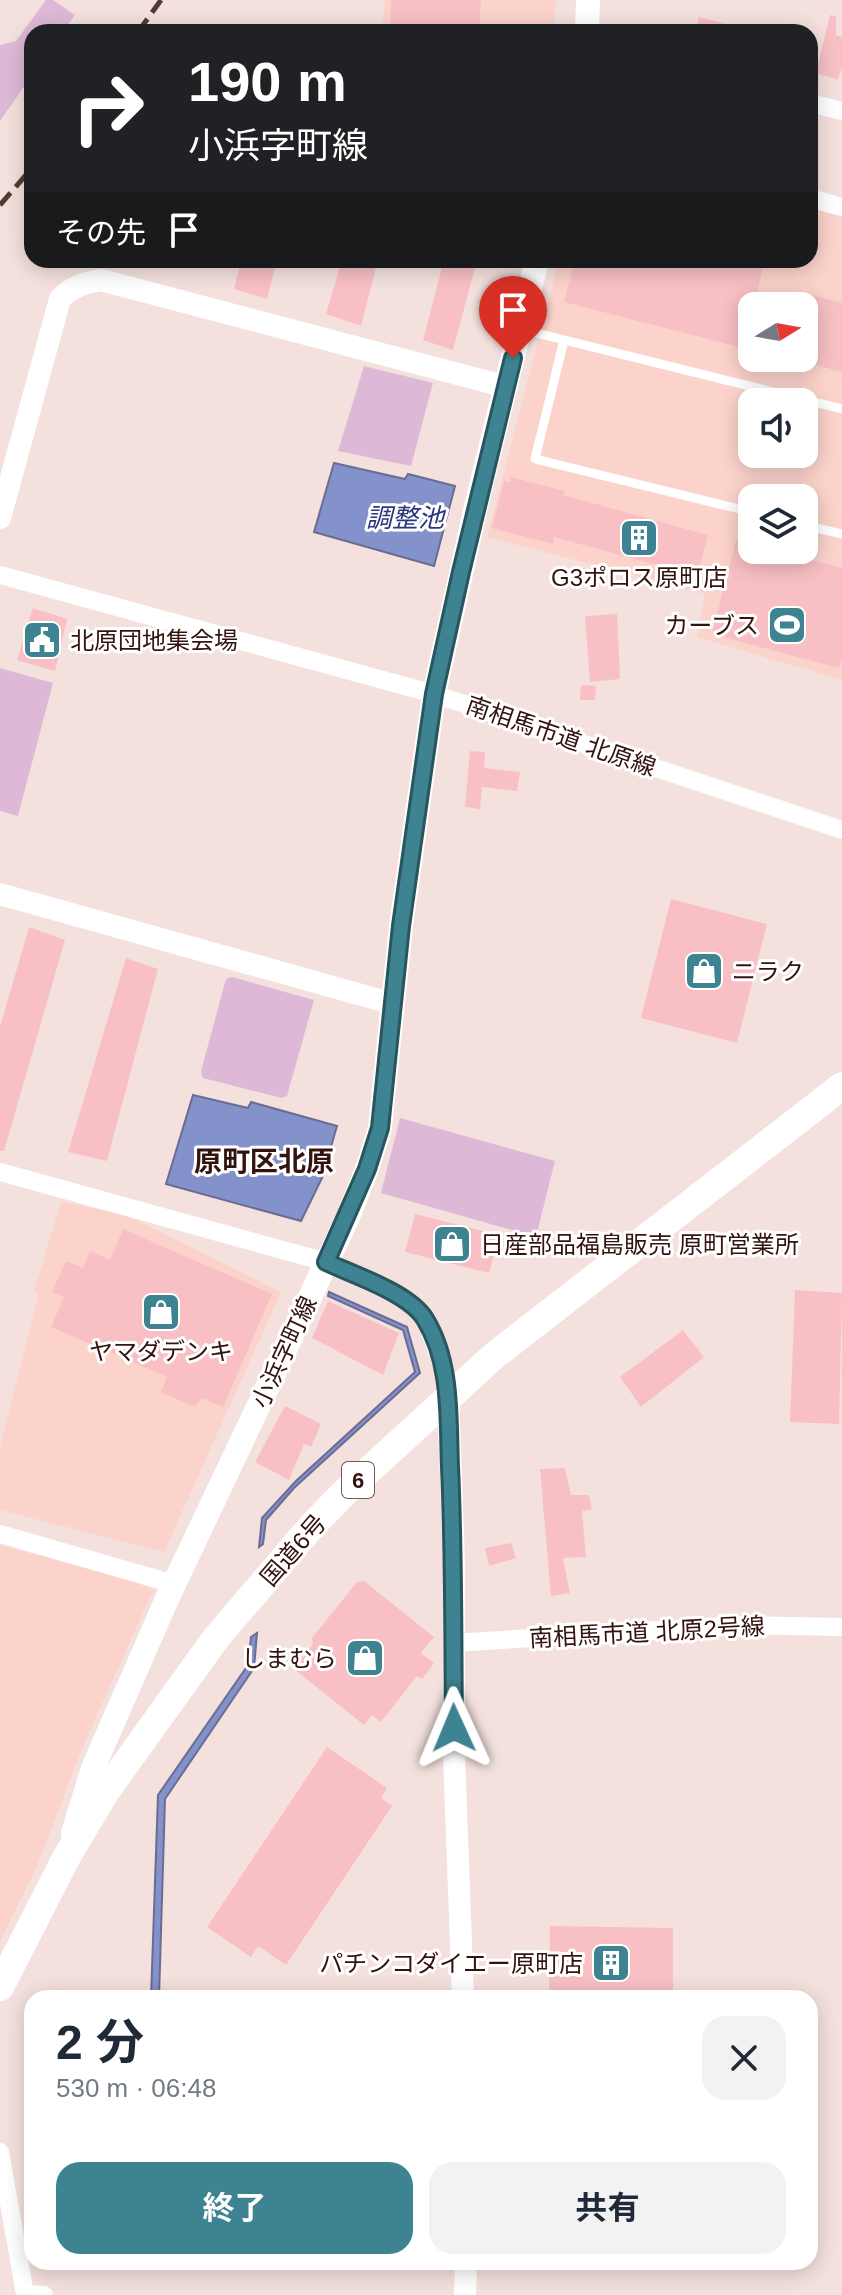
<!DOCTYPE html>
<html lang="ja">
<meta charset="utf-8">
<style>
:root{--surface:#fff;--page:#f2f2f3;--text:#1f2937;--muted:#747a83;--accent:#3e8391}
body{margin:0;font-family:Helvetica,"Noto Sans JP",sans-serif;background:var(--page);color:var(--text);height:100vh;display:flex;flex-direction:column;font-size:30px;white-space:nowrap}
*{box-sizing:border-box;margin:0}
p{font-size:26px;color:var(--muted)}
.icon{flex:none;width:44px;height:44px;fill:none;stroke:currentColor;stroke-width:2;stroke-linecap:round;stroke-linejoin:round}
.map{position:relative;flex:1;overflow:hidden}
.panel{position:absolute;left:24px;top:1990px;width:794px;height:280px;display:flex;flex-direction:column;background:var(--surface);border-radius:24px;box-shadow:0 4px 20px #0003}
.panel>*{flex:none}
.top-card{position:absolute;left:24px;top:24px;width:794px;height:244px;border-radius:24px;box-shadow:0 4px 20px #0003;background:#202124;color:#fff;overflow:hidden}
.needle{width:52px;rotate:79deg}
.tools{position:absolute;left:738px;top:292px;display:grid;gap:16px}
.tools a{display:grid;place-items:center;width:80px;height:80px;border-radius:16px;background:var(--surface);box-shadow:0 4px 20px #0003;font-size:40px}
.pin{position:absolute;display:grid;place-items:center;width:68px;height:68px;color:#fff;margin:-82px -34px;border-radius:50% 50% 50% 0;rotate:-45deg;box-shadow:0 0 8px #0007}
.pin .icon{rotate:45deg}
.me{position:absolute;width:88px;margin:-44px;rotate:359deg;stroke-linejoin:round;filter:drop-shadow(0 0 6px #0008)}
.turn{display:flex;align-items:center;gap:28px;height:168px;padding:0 32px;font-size:36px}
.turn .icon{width:104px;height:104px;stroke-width:2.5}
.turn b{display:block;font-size:56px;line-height:68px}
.then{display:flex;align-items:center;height:76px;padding:0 32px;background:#0003;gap:16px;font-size:30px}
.round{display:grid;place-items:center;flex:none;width:84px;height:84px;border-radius:24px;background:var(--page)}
.summary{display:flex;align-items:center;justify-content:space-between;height:136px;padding:0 32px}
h1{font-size:48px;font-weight:700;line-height:60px}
.button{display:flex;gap:16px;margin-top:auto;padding:16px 32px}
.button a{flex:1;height:92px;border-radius:24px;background:var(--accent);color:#fff;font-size:32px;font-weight:700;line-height:92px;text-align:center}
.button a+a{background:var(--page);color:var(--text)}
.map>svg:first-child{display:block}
</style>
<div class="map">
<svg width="842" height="2295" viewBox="0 0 842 2295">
<rect width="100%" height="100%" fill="#f4e1dd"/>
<path fill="#fbd3ca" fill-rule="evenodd" d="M385 0H556L553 32H382Z
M810 208 842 217V680L697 637 705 594 487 537 559 260H810ZM752 306H804V358H752ZM752 402H804V454H752ZM752 498H804V550H752Z
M61 1202 126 1215 281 1292 164 1552 0 1510V1446L39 1293 34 1291Z
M0 1545 143 1584 153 1591 83 1746 35 1871 0 1942Z"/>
<path fill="#deb9d7" d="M46 0H53L75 15 62 32H32V75L0 121V45L16 41Z
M364 366 433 383 411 466 338 451Z
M0 668 53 683 18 816 0 811Z
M232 977 314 1000 287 1096 282 1098 203 1078 201 1071 226 979Z
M400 1118 555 1161 536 1237 381 1193Z"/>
<path fill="#8392cb" stroke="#6b6c92" stroke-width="2" d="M334 463 405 479 408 474 455 486 434 566 314 532Z
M193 1095 248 1108 251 1102 337 1126 322 1178 301 1221 166 1184Z
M329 1292 407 1327 420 1373 294 1488 266 1520 263 1544 259 1547 262 1518 296 1481 415 1372 403 1330 328 1296Z
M257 1633 254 1668 165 1799 159 1998H151L158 1795 248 1665 251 1637Z"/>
<path fill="#f8c0c5" d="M391 0H481L479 32H390Z
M830 15 836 16V35L842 37V67L838 80 816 73Z
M699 17 739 27V32H695Z
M241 260H277L267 299 234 289Z
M342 260H378L361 326 326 314Z
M444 260H477L453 350 423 340Z
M575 260H765L743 348 564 302Z
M804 293 842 303V372L804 362Z
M511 477 565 491 563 495 708 535 697 576 554 537 553 544 492 528 504 481 510 482Z
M736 540 752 545V550H773L842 568V658L839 668 712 634Z
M33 608 67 619 55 671 17 660Z
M617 614 620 679 590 682 585 616Z
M581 685 596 686 595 700H580Z
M470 751 485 752 484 768 520 772 517 791 482 787 480 809 465 807Z
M671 899 767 924 737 1043 641 1018Z
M29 927 65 940 4 1151H0V1027Z
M126 958 158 969 107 1161 68 1152Z
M415 1214 499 1235 489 1273 405 1252Z
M123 1229 272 1294 223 1407 202 1398 195 1407 161 1392 167 1377 51 1327 64 1297 52 1292 66 1261 83 1268 90 1251 110 1260Z
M795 1290 842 1293 839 1424 790 1422Z
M328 1301 399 1333 383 1375 312 1338Z
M683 1330 704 1357 641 1407 620 1377Z
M285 1406 321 1424 311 1447 304 1444 289 1480 255 1462Z
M565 1468 571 1495H589L592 1510 582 1511 586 1557 563 1558 570 1593 551 1596 540 1469Z
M511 1543 516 1558 489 1566 485 1548Z
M364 1581 434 1637 421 1653 434 1663 422 1679 417 1676 381 1722 372 1715 364 1725 294 1669 313 1644 312 1638 357 1582Z
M327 1747 387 1788 381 1798 392 1806 286 1965 258 1946 251 1957 207 1927Z
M550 1926 673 1928V1998H549Z"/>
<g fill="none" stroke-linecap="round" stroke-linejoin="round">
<path stroke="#fff" stroke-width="9" d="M520 329 842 409
M564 340 535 459 752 512
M804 525 842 534"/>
<path stroke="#fff" stroke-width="18" d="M810 103 842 111
M810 198 842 207
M0 575 434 694 842 830
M0 1172 326 1262 403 1298 425 1318 444 1370 448 1397
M0 1534 174 1584
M453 1643 742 1625 842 1627
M0 2152 25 2294 44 2295"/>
<path stroke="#fff" stroke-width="22" d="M0 518 60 299C72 286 85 283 101 280L507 387
M0 894 394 1004
M448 1397 454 1562V1756L463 1998
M465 2295 466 2262"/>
<path stroke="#fff" stroke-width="24" d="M587 32 588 0
M73 1833 93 1768 167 1599 348 1217 367 1169 380 1128 401 926 434 694 478 498 537 260"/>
<path stroke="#fff" stroke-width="28" d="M0 1987 66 1858 106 1791 216 1638 311 1527 344 1493 495 1355 842 1086"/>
<path stroke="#563934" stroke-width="5" stroke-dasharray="16 8" stroke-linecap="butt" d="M138 32 161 0
M0 205 32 168"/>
</g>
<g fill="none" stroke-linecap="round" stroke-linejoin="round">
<g stroke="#28555e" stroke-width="20">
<path id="route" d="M454 1728C453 1641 454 1554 450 1467 448 1418 452 1363 425 1319 409 1293 354 1275 326 1262L367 1169 380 1128 401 926 434 694 461 572 513 358"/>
</g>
<use href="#route" stroke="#3e8391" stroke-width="14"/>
</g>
<defs>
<g id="building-square" transform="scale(2)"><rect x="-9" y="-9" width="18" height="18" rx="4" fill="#3e8391" stroke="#fff"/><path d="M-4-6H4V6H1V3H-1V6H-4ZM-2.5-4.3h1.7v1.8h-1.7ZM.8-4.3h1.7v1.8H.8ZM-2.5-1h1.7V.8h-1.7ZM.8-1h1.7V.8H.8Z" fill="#fff"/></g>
<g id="stadium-square" transform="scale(2)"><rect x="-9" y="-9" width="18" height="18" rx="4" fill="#3e8391" stroke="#fff"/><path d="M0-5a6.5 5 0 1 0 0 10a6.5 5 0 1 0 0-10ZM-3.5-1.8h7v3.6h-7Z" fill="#fff"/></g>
<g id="civic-square" transform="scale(2)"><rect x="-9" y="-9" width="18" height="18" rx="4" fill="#3e8391" stroke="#fff"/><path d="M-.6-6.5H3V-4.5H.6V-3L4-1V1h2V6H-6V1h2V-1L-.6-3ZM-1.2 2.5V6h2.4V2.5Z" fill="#fff"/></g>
<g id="shop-square" transform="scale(2)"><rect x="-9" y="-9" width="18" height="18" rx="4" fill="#3e8391" stroke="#fff"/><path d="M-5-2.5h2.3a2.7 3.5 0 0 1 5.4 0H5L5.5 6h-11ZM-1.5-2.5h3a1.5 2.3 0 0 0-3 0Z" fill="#fff"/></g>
</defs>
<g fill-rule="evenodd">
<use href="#building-square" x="639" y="538"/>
<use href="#stadium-square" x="787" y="625"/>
<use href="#civic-square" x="42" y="640"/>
<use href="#shop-square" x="704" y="971"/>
<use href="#shop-square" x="452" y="1244"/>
<use href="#shop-square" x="161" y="1312"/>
<use href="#shop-square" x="365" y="1658"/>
<use href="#building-square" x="611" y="1963"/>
</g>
<g text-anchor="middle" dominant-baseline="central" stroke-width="6" stroke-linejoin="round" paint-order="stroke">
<rect fill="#fff" stroke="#705a56" stroke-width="2" x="342" y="1462" width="32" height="36" rx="6"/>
<g font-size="22" font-weight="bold" fill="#33130e">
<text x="358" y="1480">6</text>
</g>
<g font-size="24" fill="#33130e" stroke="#fff" text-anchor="end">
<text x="639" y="577" text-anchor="middle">G3ポロス原町店</text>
<text x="759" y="625">カーブス</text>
<text x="70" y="640" text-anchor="start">北原団地集会場</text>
<text x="732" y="971" text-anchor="start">ニラク</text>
<text x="480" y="1244" text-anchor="start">日産部品福島販売 原町営業所</text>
<text x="161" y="1351" text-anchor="middle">ヤマダデンキ</text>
<text x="337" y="1658">しまむら</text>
<text x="583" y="1963">パチンコダイエー原町店</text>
</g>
<g font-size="24" fill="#33130e" stroke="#fff">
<text transform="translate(561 736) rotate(19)">南相馬市道 北原線</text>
<text transform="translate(284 1352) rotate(-65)">小浜字町線</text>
<text transform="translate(293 1550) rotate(-49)">国道6号</text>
<text transform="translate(647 1632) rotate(-3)">南相馬市道 北原2号線</text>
</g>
<g font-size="26" font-style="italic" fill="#2b377c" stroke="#fff">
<text x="405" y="518">調整池</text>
</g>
<g font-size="28" font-weight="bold" fill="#33130e" stroke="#fff">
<text x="264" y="1161">原町区北原</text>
</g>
</g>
</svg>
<div class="tools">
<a><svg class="needle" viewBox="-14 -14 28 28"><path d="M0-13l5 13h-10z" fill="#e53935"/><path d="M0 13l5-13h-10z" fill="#747a83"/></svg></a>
<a><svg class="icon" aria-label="sound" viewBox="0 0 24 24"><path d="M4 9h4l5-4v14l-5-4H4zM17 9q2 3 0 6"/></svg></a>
<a><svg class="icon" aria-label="layers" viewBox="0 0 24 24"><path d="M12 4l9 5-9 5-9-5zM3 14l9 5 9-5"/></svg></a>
</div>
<div class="pin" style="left:513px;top:358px;background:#d93025"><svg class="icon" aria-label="arrive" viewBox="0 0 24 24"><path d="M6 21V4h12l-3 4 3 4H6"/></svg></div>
<svg class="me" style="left:454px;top:1728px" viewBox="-20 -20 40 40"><path d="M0-17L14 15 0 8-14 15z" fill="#3e8391" stroke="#fff" stroke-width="4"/></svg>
<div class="top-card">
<div class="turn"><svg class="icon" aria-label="right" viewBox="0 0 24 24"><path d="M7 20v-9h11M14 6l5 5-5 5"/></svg><div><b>190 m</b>小浜字町線</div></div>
<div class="then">その先<svg class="icon" aria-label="arrive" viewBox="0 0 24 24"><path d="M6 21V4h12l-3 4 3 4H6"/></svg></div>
</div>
<section class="panel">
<div class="summary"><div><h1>2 分</h1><p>530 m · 06:48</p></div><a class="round"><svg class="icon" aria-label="close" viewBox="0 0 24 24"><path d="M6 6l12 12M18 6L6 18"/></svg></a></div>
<div class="button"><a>終了</a><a>共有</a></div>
</section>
</div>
